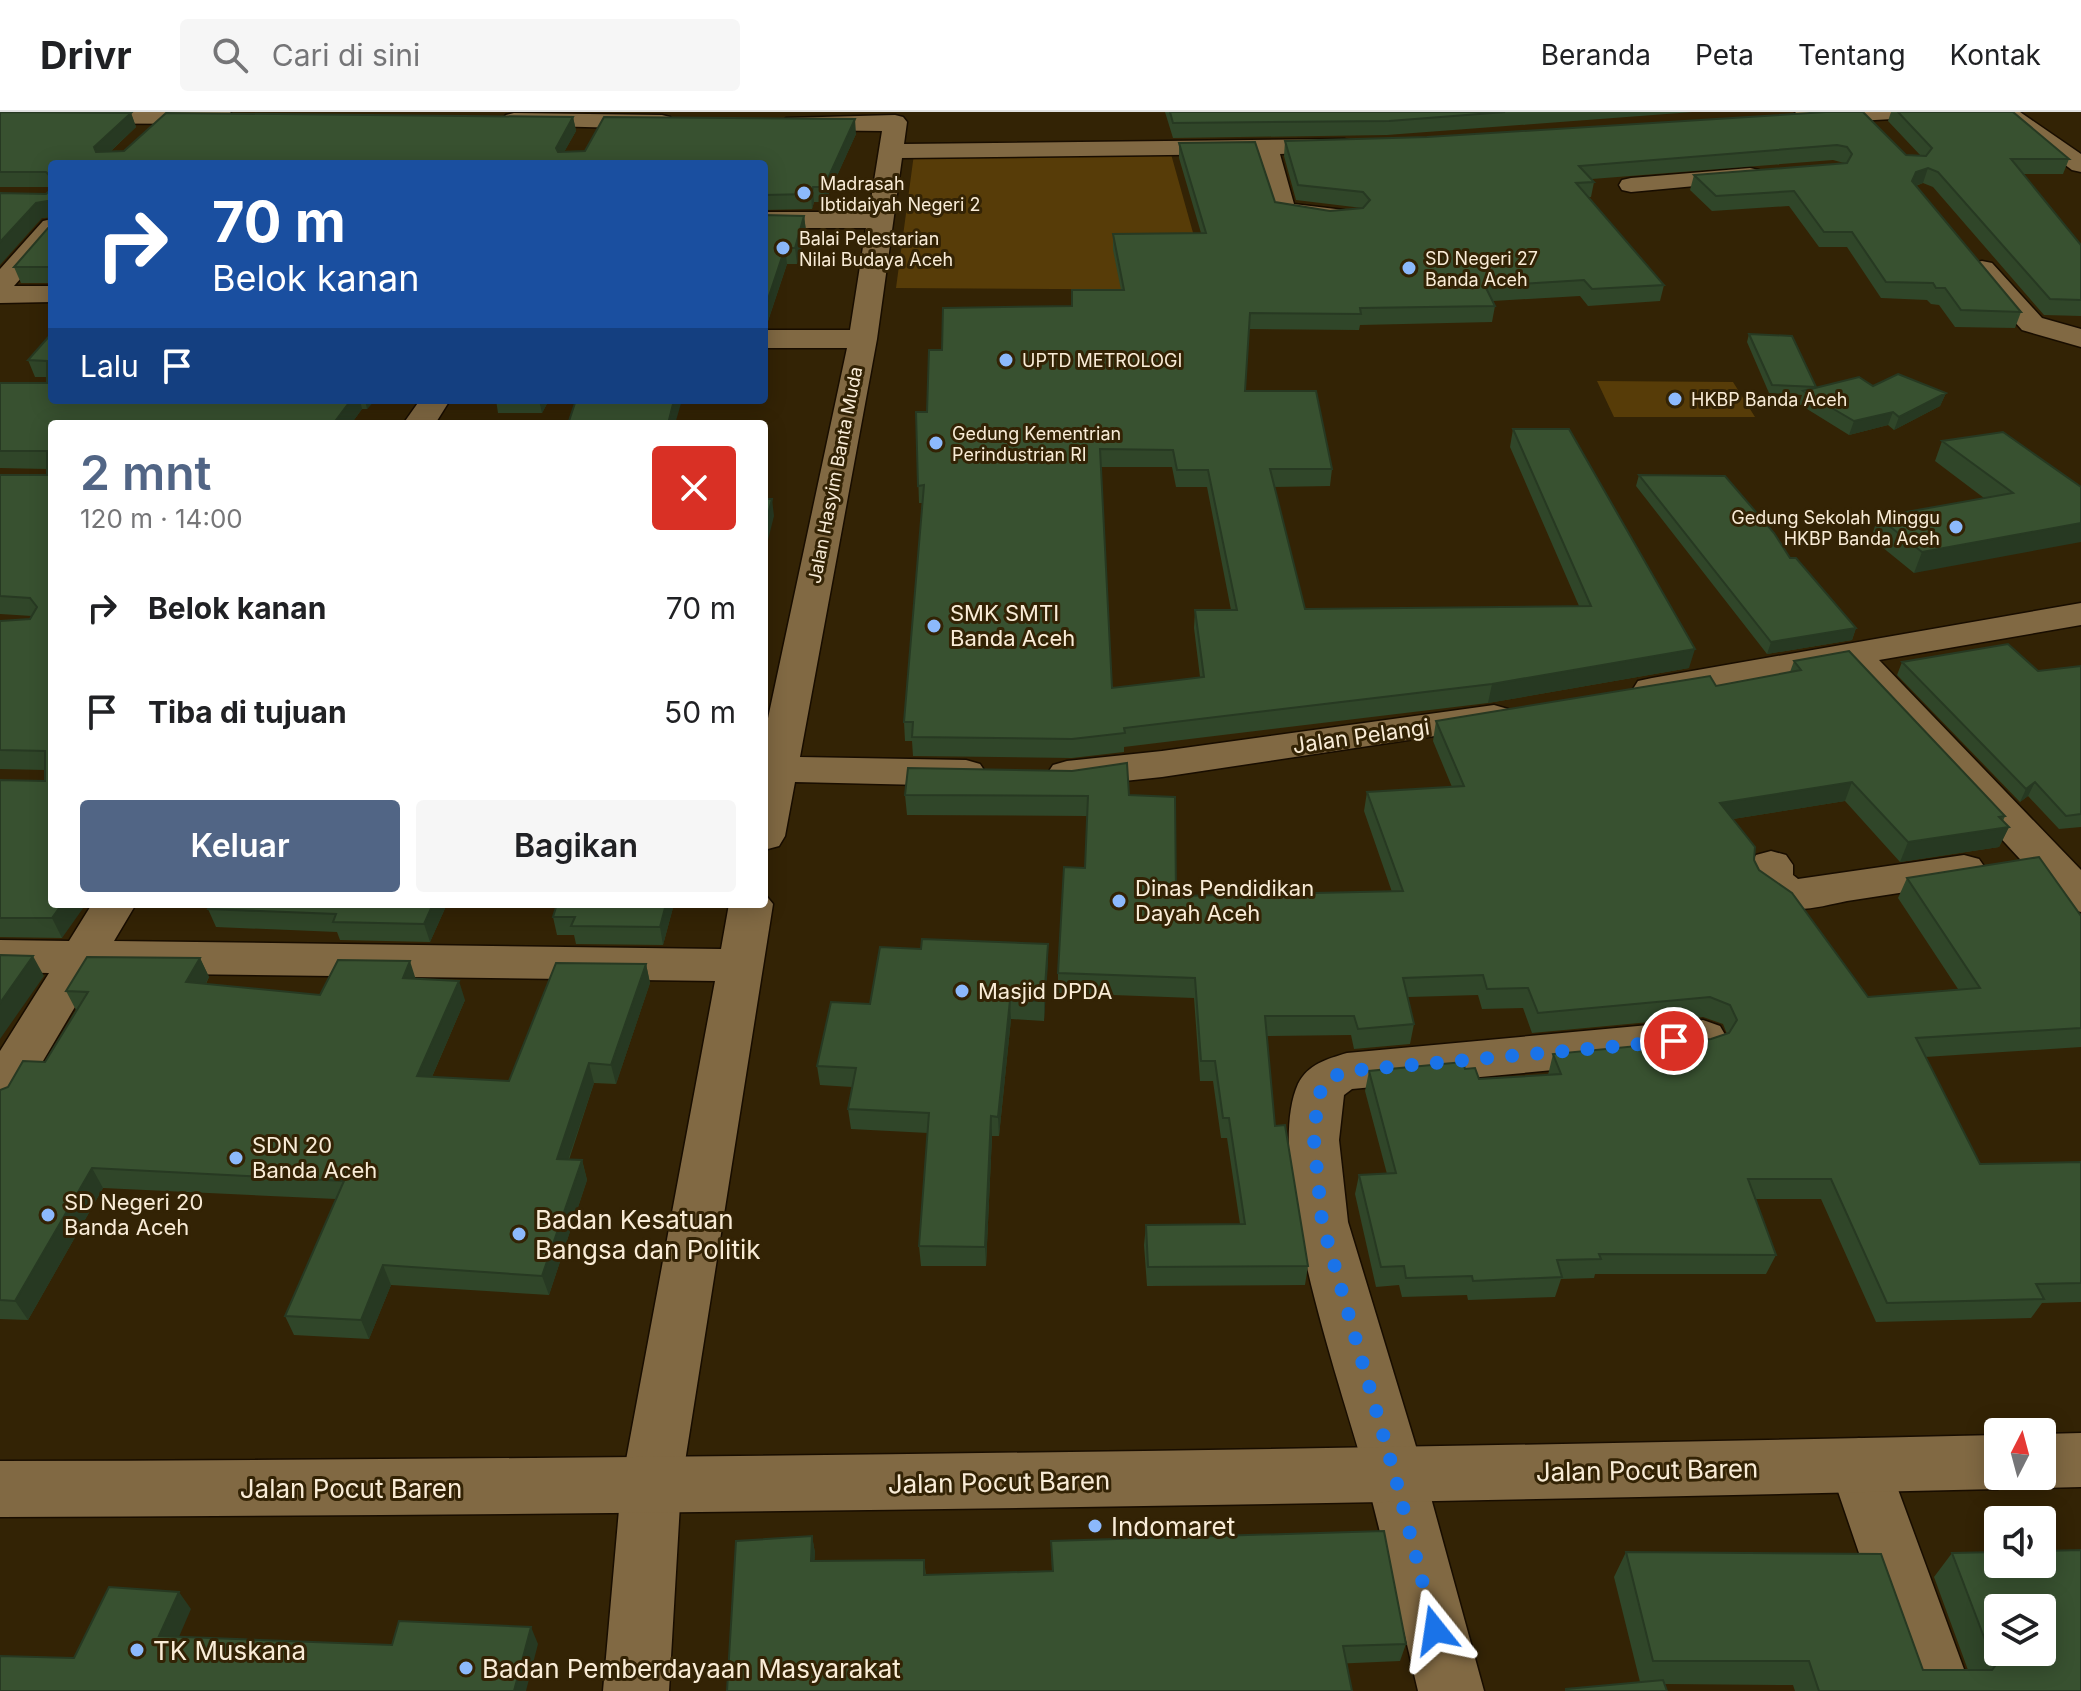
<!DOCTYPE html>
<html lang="id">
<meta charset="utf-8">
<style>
:root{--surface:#fff;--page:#f6f6f6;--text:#202124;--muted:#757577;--line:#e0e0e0;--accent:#516585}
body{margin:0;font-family:Inter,sans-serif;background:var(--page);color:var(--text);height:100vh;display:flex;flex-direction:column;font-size:30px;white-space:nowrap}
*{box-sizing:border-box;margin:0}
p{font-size:26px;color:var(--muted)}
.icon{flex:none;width:44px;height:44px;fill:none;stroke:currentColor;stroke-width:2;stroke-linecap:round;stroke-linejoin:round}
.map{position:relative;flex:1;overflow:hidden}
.details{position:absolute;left:48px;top:308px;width:720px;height:488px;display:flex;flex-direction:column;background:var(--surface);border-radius:8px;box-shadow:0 4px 20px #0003}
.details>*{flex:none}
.guide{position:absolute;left:48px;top:48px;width:720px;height:244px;border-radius:8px;box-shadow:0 4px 20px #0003;background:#1a4fa0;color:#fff;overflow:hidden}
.needle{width:52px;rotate:6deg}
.controls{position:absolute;left:1984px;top:1306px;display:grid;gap:16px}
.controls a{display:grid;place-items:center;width:72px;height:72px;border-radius:8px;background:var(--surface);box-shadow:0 4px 20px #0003;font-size:40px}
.pin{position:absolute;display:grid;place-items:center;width:68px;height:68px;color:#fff;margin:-34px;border:4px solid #fff;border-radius:50%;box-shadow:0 2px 8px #0007}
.me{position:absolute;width:88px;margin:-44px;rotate:345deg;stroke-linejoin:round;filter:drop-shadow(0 0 6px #0008)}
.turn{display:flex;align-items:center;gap:28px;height:168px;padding:0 32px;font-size:36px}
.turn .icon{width:104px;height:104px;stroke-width:2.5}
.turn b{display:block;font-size:56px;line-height:68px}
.then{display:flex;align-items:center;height:76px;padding:0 32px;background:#0003;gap:16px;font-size:30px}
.round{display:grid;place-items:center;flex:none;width:84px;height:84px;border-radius:8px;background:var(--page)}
.summary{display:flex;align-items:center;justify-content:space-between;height:136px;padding:0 32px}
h1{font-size:48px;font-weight:600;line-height:60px;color:var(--accent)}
.primary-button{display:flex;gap:16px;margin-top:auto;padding:16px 32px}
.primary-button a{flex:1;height:92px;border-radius:8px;background:var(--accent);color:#fff;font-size:32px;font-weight:600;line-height:92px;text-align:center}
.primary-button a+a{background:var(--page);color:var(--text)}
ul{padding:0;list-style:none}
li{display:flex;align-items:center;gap:24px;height:104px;padding:0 32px}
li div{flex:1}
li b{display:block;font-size:30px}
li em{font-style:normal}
header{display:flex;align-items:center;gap:48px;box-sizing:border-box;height:112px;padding:0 40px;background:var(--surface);border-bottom:2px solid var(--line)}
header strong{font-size:38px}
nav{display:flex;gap:44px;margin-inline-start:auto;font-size:28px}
.search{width:560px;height:72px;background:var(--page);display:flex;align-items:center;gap:20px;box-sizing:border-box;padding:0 28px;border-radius:8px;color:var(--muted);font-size:30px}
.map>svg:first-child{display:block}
</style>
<header>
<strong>Drivr</strong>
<div class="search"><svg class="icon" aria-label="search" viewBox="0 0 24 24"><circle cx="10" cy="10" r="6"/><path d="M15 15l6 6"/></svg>Cari di sini</div>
<nav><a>Beranda</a><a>Peta</a><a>Tentang</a><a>Kontak</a></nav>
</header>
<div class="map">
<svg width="2081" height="1579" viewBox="0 0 2081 1579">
<rect width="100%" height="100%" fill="#332305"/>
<path fill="#573c08" d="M914 42H1171L1209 178 896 176Z
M1597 269 1733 270 1755 305H1614Z"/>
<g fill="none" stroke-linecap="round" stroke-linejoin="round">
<g stroke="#180d00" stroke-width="3">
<path id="minor" d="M0 0H230L234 5 230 10 222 12 0 11Z
M1796 0H1904L1901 5 1893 7 1804 12 1796 10 1792 5Z
M1994 0H2020L2081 42V60L2072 58Z
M514 1 662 3 670 5 674 10 670 15 662 17 506 13 502 8 506 3Z
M895 3 903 5 907 10 904 32 1344 27 1352 29 1356 34 1352 39 1280 42 1294 92 1344 98 1348 103 1344 108C1322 114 1295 110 1274 102L1256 42 902 46 877 227 800 645 966 648 980 652 986 661 980 670 966 674 795 670 785 724 779 734 764 738V625L847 236H764V218H850L866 116H764V100H869L882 19 794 18 786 16 782 11 786 6Z
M1750 56 1759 58 1762 63 1759 68 1631 80 1622 78 1619 73 1622 68 1631 66Z
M52 107V131L14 174H52V190L0 191V157L43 109Z
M1982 149 1992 151 2042 206 2081 217V235L2022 218 1968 157 1972 151Z
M420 288H450L435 312H403Z
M2081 491V513L1879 548 2081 758V800L2065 796 1843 555 1652 588 1638 585 1633 577 1638 569 1652 566Z
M1494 593 1508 597 1514 605 1508 613 1162 665 1067 675 1053 671 1047 662 1053 653 1067 649 1162 639Z
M1771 739 1786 743 1793 753V763L1798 767 1964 743 1979 747 1986 757 1979 767 1964 771C1925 777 1886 783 1847 789 1832 792 1814 797 1798 797 1768 797 1737 773 1756 743Z
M764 781 773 792 681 1375 669 1579H603L621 1375 715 869 95 861 17 993 0 999V939L49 861 0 860V828L69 829 92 792H136L114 829 721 837 729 792H764Z
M1703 908 1720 914 1727 926 1720 938 1703 944 1352 977 1344 983 1339 1028 1348 1110 1425 1364 1484 1579H1418C1401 1507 1384 1434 1365 1361 1341 1273 1262 1053 1298 972 1308 952 1327 947 1347 941Z
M1859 1326 1880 1334 1889 1353 1972 1579H1906L1829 1353 1838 1334Z"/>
</g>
<g stroke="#180d00" stroke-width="3">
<path id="secondary" d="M2081 1321V1375L2042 1376 2020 1366 1998 1377C1332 1393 666 1403 0 1405V1349C666 1347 1332 1338 1998 1323V1364H2042V1322Z"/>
</g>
<use href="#minor" fill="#816943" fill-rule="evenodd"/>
<use href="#secondary" fill="#816943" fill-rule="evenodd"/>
</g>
<path fill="#304629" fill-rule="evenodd" d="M0 0 131 1 136 15 110 40 573 5 576 19 564 40 856 22 825 90H814L812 97 764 98V52H52V171H21L14 155 49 115V105L42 106 46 82 49 79V75H0Z
M1110 0H1693L1387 23 1173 26 1165 0Z
M1826 0 1906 43 1921 44 1888 9 1891 0H2013L2069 47 2063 62H2023L2081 133V204L2044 203 1933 75 1923 71 1916 74 2021 200 2015 216 1955 215 1939 193 1931 192 1927 188 1881 186 1847 135H1819L1789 94 1712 99 1690 78 1694 63 1844 51 1833 48 1592 67 1594 70 1591 85H1588L1664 173 1660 189 1588 194 1580 184 1493 189 1495 194 1492 210 1360 213 1359 218 1249 217 1245 279 1332 357 1330 374 1274 375 1305 497 1579 494 1510 335 1513 317 1689 556 1488 591 1124 635V640L1072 646 913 644 912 629H905L904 610 923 391H919L916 300H927L942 238 1071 194 1072 178H1121L1113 138V122L1201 121 1179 46V31L1275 90 1330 99 1362 96 1296 88 1284 44 1285 29 1427 25ZM1101 355H1172L1176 375H1207L1231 498H1195L1194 516 1200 565 1112 576Z
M764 103 804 104 806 119 797 152H787L766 215 764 216Z
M52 221V288H375L367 297H362L351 312H52L62 826 0 825V668L45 669V658L0 657V509L30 507 32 504 0 502V363H47V357L0 356V271H47V265H35L28 248Z
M1749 222 1816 276 1873 274 1946 281 1940 294 1894 318 1888 313 1849 323 1799 292 1802 283 1769 281 1747 230Z
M496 288H549L542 301H498Z
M1942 329 2081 375 1914 461 1871 426 1878 405 1984 386 1935 349Z
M1639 363 1790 446 1856 516 1852 528 1767 542 1636 374Z
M1794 549 2005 704 2003 709 2009 715 1999 735 1900 750 1845 689 1733 707 1759 758 1868 885 1958 877 1898 786 1907 766 2081 804V935L1925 945 1980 1052 2081 1050V1190L2042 1191 2031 1206 1876 1210 1821 1087H1755L1776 1143 1766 1162H1595L1594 1166 1561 1167 1555 1185 1468 1188 1467 1183 1402 1185 1399 1173 1376 1175 1355 1082 1359 1063 1387 1062 1365 979 1369 959 1465 957 1479 967 1548 963 1553 942 1711 927 1727 922 1723 912 1703 905 1532 921 1523 896 1482 897 1478 883 1408 885 1414 912 1410 932 1354 937 1351 923 1266 924 1275 1014 1308 1154 1305 1173 1147 1174 1144 1133 1146 1113 1240 1112 1227 1026H1221L1213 969H1200L1194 886 1058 881V861L1085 756 1087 704 907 703 905 683H1129L1176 784 1392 780 1364 699 1367 680 1452 675 1433 629 1436 609 1716 574 1790 560Z
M1902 550 2038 559 2081 554V715L2059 717 2028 684 2020 690 1897 563Z
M211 792H447L430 830 340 828 337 820 216 815 208 797Z
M557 792H674L663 833 576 832 574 823H557L553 805Z
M1048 832 1044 909 1011 907 999 1024H992L986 1154H921L919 1134 928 1021 851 1017 848 997 852 975 820 973 817 954 870 892 921 837Z
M200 846 209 865 206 872 320 883 416 866 465 888 432 965 509 969 646 852 650 871 616 972 594 971 569 1048H582L587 1068 549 1183 391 1173 369 1227 294 1223 285 1204 336 1087 103 1076 28 1208 0 1207V978L8 975 45 950 76 898 66 879Z
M812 1424 815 1441 814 1449 924 1448 926 1463 1052 1459 1051 1429 1406 1532 1400 1549 727 1579Z
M1626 1440 1923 1558H1968L1934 1465 1952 1441 2081 1579H1795L1793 1573 1665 1572 1667 1579H1565L1566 1577 1640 1570 1614 1465Z"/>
<path fill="#273922" d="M131 1 136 15 99 50 94 35Z
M573 5 576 19 558 51 556 36Z
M855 7 856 22 825 90 824 75Z
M1928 56 1923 71 1911 75 1912 69 1916 60Z
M813 75 814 90 812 97 811 82Z
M48 89 52 105 42 106 0 153V130L36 91Z
M804 104 806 119 797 152 795 136Z
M785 136 787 152 766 215 764 216V199Z
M1946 281 1940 294 1894 318 1899 305Z
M351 288H360L362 297 351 312H333Z
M365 288H375L367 297Z
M539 288H549L542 301Z
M674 288H682L675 312H668Z
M1893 300 1888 313 1849 323 1854 309Z
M772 387 774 404 764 444V419Z
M2081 411V430L1914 461 1922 440Z
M1856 516 1852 528 1767 542 1771 530Z
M1695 537 1689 556 1488 591 1492 572Z
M1852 670 1845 689 1714 710 1720 691Z
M2035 670 2028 684 2020 690 2026 677Z
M2009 715 1999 735 1900 750 1908 730Z
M62 792H86L62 826 52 806Z
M433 792H447L430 830 424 812Z
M666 792H674L663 833 660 815Z
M1048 832V852L1044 909V889Z
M33 844 44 864 0 927V891Z
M200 846 209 865 196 889 186 870Z
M410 849 416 868 403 866Z
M646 852 650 871 616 972 611 953Z
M459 869 465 888 424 983 417 964Z
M1010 888 1011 907 999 1024 998 1005Z
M589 951 594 971 562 1066 557 1047Z
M991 1004 992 1024 986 1154 985 1135Z
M582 1048 587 1068 549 1183 542 1164Z
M92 1056 103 1076 28 1208 15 1189Z
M383 1153 391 1173 369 1227 361 1208Z
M812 1424 815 1441 814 1466 811 1449Z
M179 1480 191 1497 172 1541 159 1524Z
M531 1515 538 1532 526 1579H514Z"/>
<path fill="#385130" stroke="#273922" stroke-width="2" fill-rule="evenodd" d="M0 0 131 1 94 35 96 40 124 39 166 1 573 5 556 36 558 40 585 39 604 5 855 7 824 75H813L811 82 764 83V52H52V155H14L49 115 48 89 36 91 0 130V81L46 82 49 79V63L46 60H0Z
M1170 0H1505L1389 9 1173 11Z
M1826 0H1863L1906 43 1926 44 1932 36 1898 0H2013L2069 47H2011L2081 133V188L2050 187 1938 60 1928 56 1916 60 1912 69 2021 200 1961 198 1945 176H1936L1933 171 1886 170 1852 120H1824L1794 79 1716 84 1694 63 1847 51 1852 42 1847 35 1837 33 1579 54 1594 70 1576 71 1664 173 1592 177 1584 168 1485 174 1495 194 1360 196 1361 202 1250 201 1245 279H1316L1332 357H1270L1305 497 1591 494 1513 317H1569L1695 537 1492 572 1124 616 1125 621 1072 627 912 625 913 610H904L924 373 918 374 916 300H927L929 238H942L943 196 1072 194V178H1124L1113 122 1206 121 1179 31 1255 30 1275 90 1330 99 1363 96 1370 88 1363 80 1298 73 1285 29 1427 25ZM1100 337 1173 338 1177 358H1208L1237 498H1195L1204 565 1112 576Z
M764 103 804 104 795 136H785L764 199Z
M52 221V288H351L333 312H52V792H62L52 806H0V668L45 669V639L0 638V509L30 507 37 495 30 486 0 484V363H47V339H0V271H47V249L28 248Z
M1749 222 1792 224 1816 275 1772 273Z
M1898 262 1946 281 1899 305 1893 300 1854 309 1803 279 1859 265 1873 274Z
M576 288H674L668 312H568Z
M2003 320 2081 375V411L1922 440 1878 405 2013 381 1942 329Z
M1639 363 1725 364 1774 421 1790 446H1796L1856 516 1771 530Z
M764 387H772L764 419Z
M2008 532 2038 559 2081 554V702L2066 704 2035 670 2026 677 1902 550Z
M1849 539 2005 704 1999 705 2009 715 1908 730 1852 670 1720 691 1755 735 1754 748 1759 758 1792 781 1868 885 1980 876 1907 766 2039 745 2081 804V916L1916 926 1980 1052 2081 1050V1171L2036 1172 2044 1187 1887 1191 1831 1067H1748L1776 1143 1599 1142 1601 1147 1557 1148 1562 1165 1473 1169 1472 1164 1406 1166 1404 1154 1381 1155 1359 1063 1396 1061 1369 959 1463 950 1465 957 1475 956 1479 967 1561 962 1553 942 1711 927 1729 921 1737 908 1730 893 1710 885 1538 901 1528 876 1487 877 1483 863 1403 866 1414 912 1358 917 1354 904H1265L1275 1014 1285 1013 1308 1154 1148 1155 1146 1113 1245 1112 1229 1006H1223L1215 949H1201L1195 866 1058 861 1064 755 1085 756 1088 684 905 683 908 656 1072 659 1127 651 1129 683 1175 685 1176 784 1403 779 1367 680 1464 674 1436 609 1710 564 1716 574 1801 558 1794 549Z
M211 792H433L424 812 333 810 336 802 208 797Z
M557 792H666L660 815 571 814 575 805H553Z
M922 827 1048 832 1044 889 1010 888 998 1005 991 1004 985 1135 919 1134 929 1001 848 997 856 956 817 954 831 890 870 892 880 835 921 837Z
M0 843 33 844 0 891Z
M87 845 200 846 186 870 320 883 338 848 410 849 403 866 459 869 417 964 509 969 556 851 646 852 611 953 589 951 557 1047 582 1048 542 1164 383 1153 361 1208 285 1204 344 1069 92 1056 15 1189 0 1188V978L8 975 23 949 45 950 88 880 66 879Z
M1384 1419 1406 1532 1343 1534 1352 1579H727L736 1429 812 1424 811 1449 924 1448V1463L1053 1459 1051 1429Z
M2081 1438V1579H1819L1809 1549H1653L1626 1440 1881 1442 1923 1558H1992L1995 1554 1952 1441 1998 1440V1452H2042V1439ZM1998 1496H2042V1540H1998Z
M109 1475 179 1480 159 1524 392 1533 399 1509 531 1515 514 1579H0V1544L74 1546Z
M1663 1568 1667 1579H1566V1577Z"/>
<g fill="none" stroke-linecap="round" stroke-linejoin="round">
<path stroke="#1a73e8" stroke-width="14" stroke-dasharray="0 25.2" d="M1435 1518 1395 1364 1322 1110 1314 1028 1317 992 1322 974 1332 965 1347 959 1674 929"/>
</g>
<g fill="#8cb9fc" stroke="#332305" stroke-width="3">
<circle cx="804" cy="81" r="8"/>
<circle cx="783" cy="136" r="8"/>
<circle cx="1409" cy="156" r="8"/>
<circle cx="1006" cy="248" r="8"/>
<circle cx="1675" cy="287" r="8"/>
<circle cx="936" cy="331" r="8"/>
<circle cx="1956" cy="415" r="8"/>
<circle cx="934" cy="514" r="8"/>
<circle cx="1119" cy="789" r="8"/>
<circle cx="962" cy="879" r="8"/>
<circle cx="236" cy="1046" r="8"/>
<circle cx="48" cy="1103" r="8"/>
<circle cx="519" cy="1122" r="8"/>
<circle cx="1095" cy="1414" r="8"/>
<circle cx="137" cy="1538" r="8"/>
<circle cx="466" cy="1556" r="8"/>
</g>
<g text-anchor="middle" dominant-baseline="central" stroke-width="6" stroke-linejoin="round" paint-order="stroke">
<g font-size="18" fill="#f9ecd7" stroke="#332305" text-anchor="start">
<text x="820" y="71">Madrasah<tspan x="820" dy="21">Ibtidaiyah Negeri 2</tspan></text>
<text x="799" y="126">Balai Pelestarian<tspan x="799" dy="21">Nilai Budaya Aceh</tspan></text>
<text x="1425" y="146">SD Negeri 27<tspan x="1425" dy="21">Banda Aceh</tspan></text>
<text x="1022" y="248">UPTD METROLOGI</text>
<text x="1691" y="287">HKBP Banda Aceh</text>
<text x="952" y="321">Gedung Kementrian<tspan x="952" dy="21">Perindustrian RI</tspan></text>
<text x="1940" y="405" text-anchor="end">Gedung Sekolah Minggu<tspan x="1940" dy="21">HKBP Banda Aceh</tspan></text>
</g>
<g font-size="18" fill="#f9ecd7" stroke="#332305">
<text transform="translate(835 363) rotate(-79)">Jalan Hasyim Banta Muda</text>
</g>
<g font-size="22" fill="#f9ecd7" stroke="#332305" text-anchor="start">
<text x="950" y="501">SMK SMTI<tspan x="950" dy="25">Banda Aceh</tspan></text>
<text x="1135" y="776">Dinas Pendidikan<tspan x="1135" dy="25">Dayah Aceh</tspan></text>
<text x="978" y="879">Masjid DPDA</text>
<text x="252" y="1033">SDN 20<tspan x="252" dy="25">Banda Aceh</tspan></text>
<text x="64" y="1090">SD Negeri 20<tspan x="64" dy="25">Banda Aceh</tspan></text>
</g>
<g font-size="22" fill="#f9ecd7" stroke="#332305">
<text transform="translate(1361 624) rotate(-8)">Jalan Pelangi</text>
</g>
<g font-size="26" fill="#f9ecd7" stroke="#332305" text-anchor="start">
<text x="535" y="1107">Badan Kesatuan<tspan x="535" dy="30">Bangsa dan Politik</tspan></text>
<text x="1111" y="1414">Indomaret</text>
<text x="153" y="1538">TK Muskana</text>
<text x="482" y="1556">Badan Pemberdayaan Masyarakat</text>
</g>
<g font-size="26" fill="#f9ecd7" stroke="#332305">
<text transform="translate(1647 1358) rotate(-1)">Jalan Pocut Baren</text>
<text transform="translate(999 1370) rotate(-1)">Jalan Pocut Baren</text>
<text x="351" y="1376">Jalan Pocut Baren</text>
</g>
</g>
</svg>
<div class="controls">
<a><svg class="needle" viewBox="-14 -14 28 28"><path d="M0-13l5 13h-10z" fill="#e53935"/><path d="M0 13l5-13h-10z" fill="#757577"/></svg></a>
<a><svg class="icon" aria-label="sound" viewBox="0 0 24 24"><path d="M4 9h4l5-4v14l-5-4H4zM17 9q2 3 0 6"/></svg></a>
<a><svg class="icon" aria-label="layers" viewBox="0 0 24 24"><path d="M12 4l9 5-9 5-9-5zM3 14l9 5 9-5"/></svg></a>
</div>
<div class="pin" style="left:1674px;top:929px;background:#d93025"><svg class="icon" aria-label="arrive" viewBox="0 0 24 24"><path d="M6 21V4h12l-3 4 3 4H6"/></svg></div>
<svg class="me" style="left:1435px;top:1518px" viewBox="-20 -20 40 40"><path d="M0-17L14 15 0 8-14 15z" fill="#1a73e8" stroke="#fff" stroke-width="4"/></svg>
<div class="guide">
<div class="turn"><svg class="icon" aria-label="right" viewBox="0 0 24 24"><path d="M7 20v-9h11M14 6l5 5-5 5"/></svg><div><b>70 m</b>Belok kanan</div></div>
<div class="then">Lalu<svg class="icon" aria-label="arrive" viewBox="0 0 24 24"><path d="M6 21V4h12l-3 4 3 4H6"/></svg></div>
</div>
<section class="details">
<div class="summary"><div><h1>2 mnt</h1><p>120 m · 14:00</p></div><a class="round" style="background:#d93025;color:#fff"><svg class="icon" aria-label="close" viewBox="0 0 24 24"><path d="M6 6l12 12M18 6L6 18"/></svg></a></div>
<ul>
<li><svg class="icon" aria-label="right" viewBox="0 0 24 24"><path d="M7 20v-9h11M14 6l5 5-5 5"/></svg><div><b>Belok kanan</b></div><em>70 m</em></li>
<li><svg class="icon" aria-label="arrive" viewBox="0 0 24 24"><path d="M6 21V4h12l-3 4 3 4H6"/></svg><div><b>Tiba di tujuan</b></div><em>50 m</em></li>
</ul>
<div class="primary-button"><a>Keluar</a><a>Bagikan</a></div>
</section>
</div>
